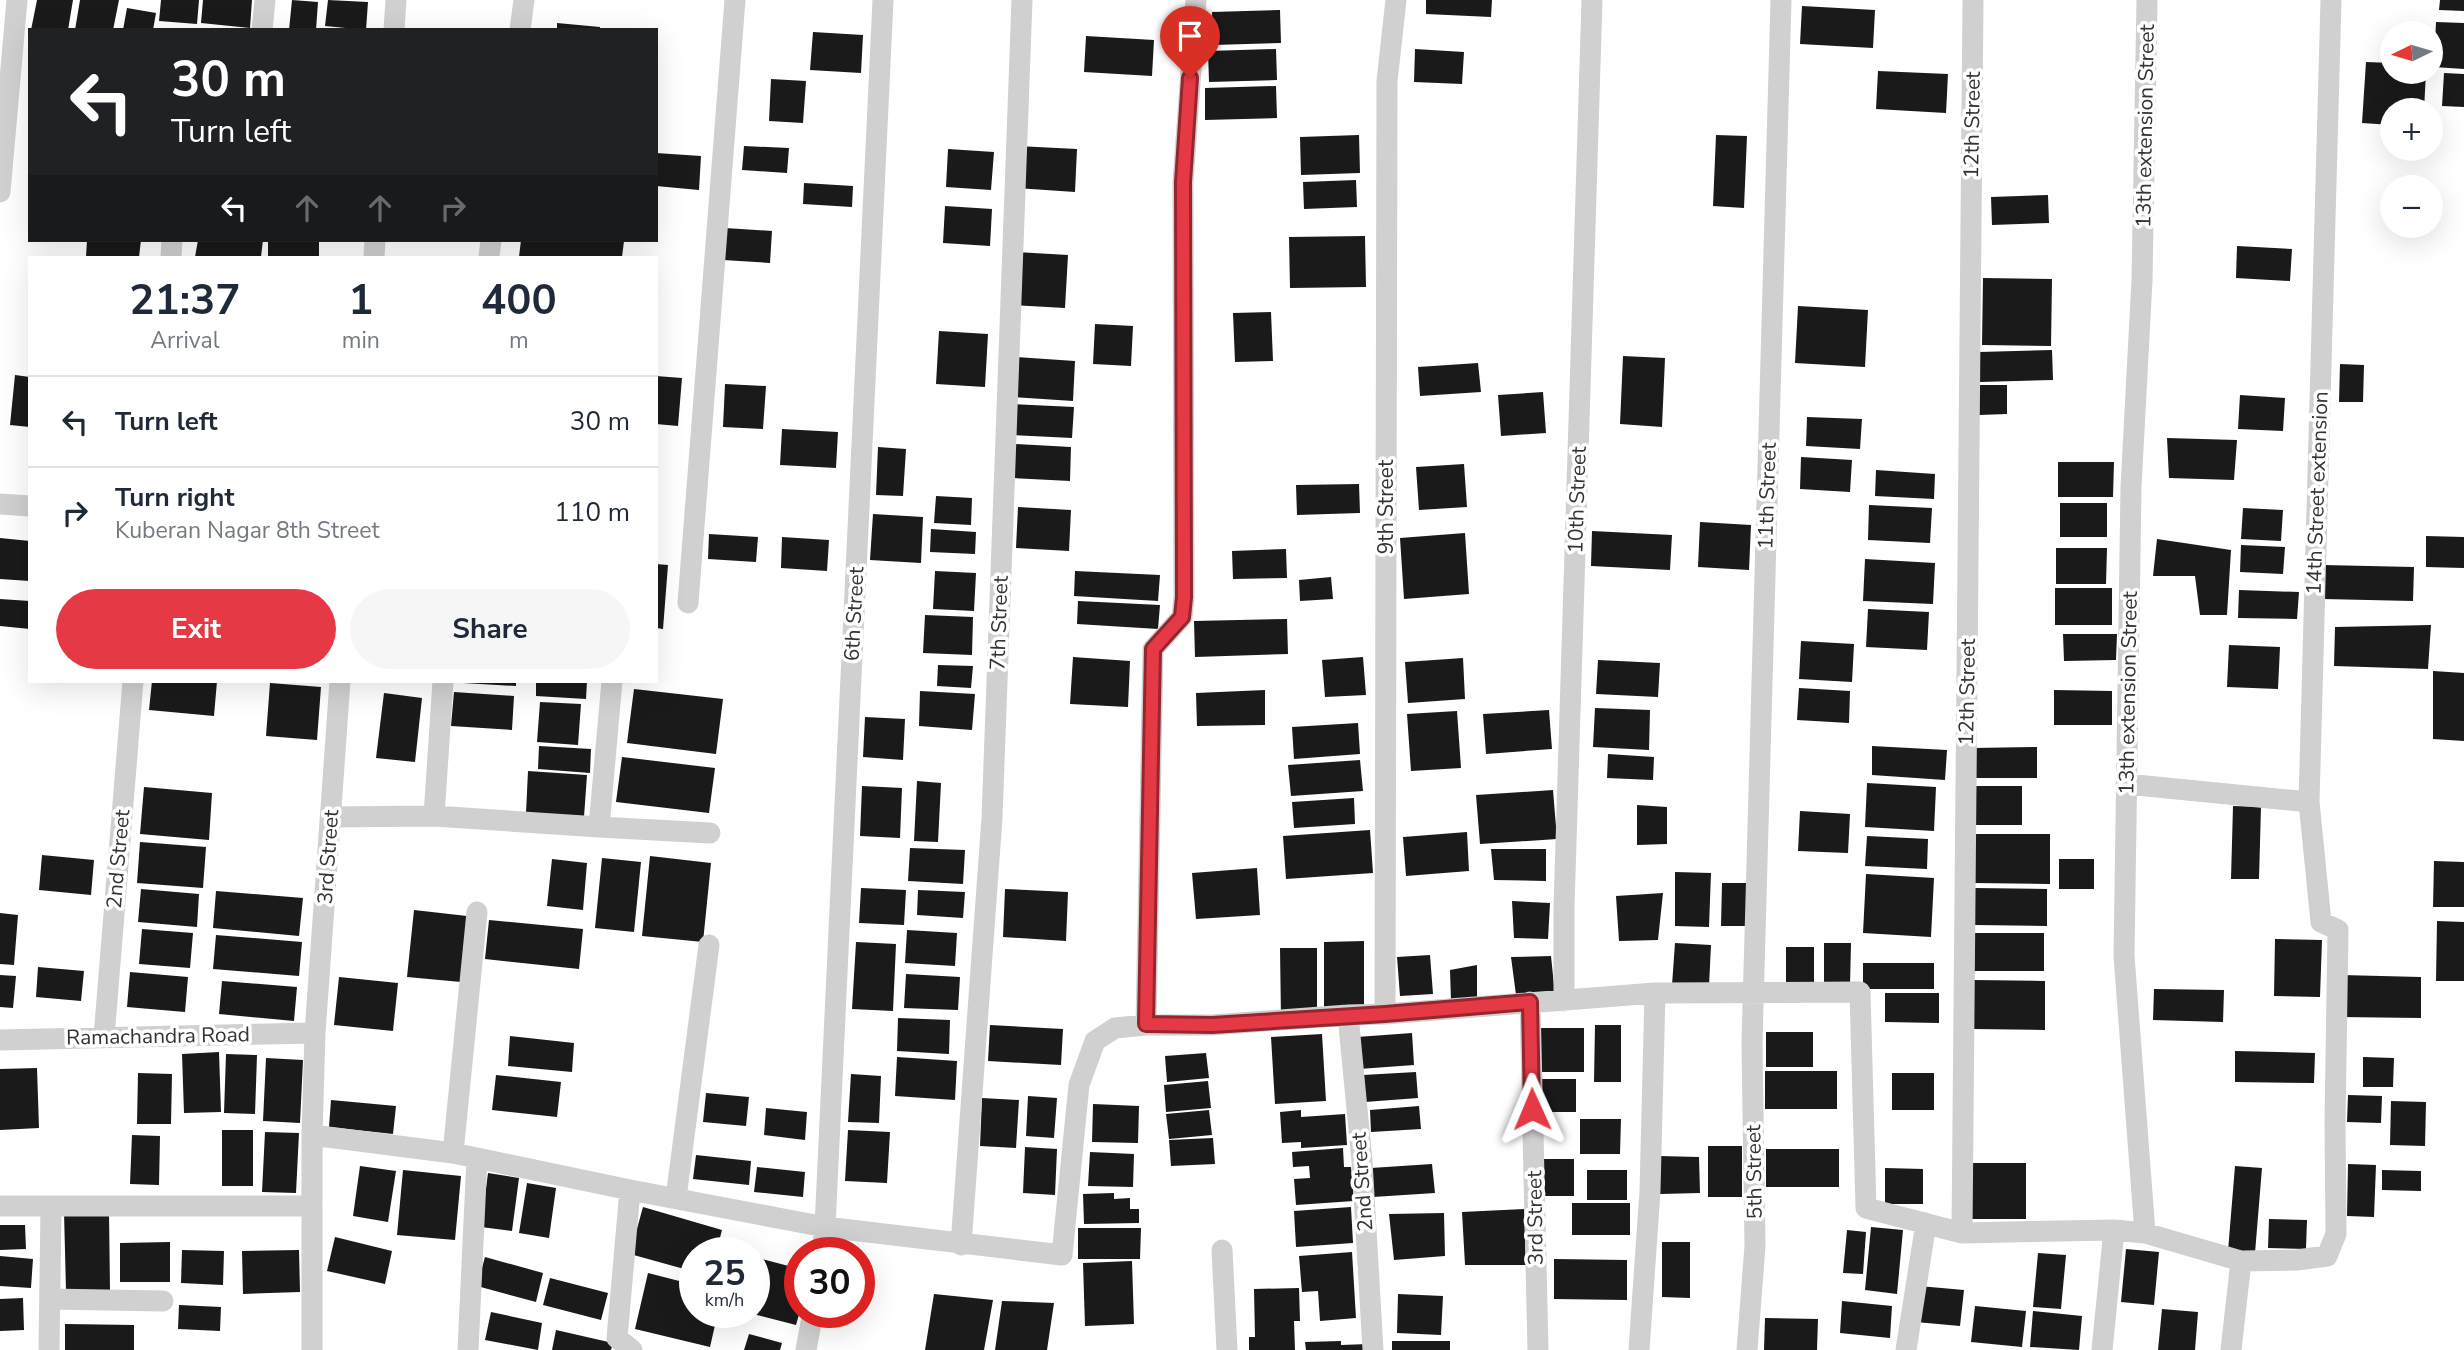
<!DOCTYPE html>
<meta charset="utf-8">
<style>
:root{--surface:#fff;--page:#f6f6f7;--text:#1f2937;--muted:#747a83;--line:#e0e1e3;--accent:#e63946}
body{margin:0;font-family:"Nunito Sans",sans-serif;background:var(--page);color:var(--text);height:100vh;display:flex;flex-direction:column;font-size:26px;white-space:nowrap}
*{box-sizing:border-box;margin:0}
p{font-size:23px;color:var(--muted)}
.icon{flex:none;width:38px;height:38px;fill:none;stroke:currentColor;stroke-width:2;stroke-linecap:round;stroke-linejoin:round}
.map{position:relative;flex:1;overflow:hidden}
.sheet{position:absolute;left:28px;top:256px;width:630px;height:427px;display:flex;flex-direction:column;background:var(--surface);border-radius:0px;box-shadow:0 7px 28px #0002}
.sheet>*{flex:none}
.hud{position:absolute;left:28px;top:28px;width:630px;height:214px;border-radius:0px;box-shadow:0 7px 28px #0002;background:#202124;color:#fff;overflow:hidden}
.needle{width:46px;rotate:265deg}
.tools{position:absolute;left:2380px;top:21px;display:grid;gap:14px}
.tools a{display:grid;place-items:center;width:63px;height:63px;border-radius:50%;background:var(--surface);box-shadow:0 7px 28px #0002;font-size:35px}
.speed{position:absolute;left:679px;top:1237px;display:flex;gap:14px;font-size:35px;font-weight:700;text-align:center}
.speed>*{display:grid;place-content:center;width:91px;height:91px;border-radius:50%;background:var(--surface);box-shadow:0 7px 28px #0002;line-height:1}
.speed small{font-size:18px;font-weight:400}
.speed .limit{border:10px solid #d22;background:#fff;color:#111}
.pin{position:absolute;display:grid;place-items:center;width:60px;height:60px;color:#fff;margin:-72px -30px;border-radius:50% 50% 50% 0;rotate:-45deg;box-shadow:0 0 7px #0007}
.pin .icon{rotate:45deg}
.me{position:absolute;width:77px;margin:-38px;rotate:359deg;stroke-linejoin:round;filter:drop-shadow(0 0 5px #0008)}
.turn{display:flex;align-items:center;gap:24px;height:147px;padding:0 28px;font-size:32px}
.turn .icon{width:91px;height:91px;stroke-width:2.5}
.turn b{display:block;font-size:49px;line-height:60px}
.lanes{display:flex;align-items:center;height:66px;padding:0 28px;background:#0003;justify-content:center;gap:35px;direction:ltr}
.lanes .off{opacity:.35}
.eta{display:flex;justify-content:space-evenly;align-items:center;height:119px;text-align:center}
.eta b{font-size:42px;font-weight:700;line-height:49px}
.primary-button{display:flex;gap:14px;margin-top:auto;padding:14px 28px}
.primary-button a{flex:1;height:80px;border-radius:42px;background:var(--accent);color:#fff;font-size:28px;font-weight:700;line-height:80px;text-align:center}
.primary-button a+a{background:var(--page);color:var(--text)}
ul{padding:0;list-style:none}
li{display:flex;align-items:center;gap:21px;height:91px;padding:0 28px;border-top:2px solid var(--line)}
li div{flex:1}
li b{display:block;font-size:26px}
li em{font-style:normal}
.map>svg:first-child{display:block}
</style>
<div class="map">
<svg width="2464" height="1350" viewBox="0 0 2464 1350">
<rect width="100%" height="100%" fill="#fff"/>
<path fill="#1a1a1a" d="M37 0H73L68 30H31Z
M80 0H119L113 30H75Z
M161 0H199L197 24 159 21Z
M203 0H252L250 28 201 23Z
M292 0 318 2 316 30H289Z
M328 0 368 2 366 30 325 26Z
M1426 0H1492L1491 17 1426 14Z
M2440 0H2464V11L2439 10Z
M1802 6 1875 10 1873 48 1800 44Z
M127 8 156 13 153 30H123Z
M1280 10 1281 43 1213 45 1212 12Z
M2436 22 2464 23V69L2434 67Z
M557 23 600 27V30H557Z
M813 32 863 35 861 73 810 70Z
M1086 36 1154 40 1152 76 1084 72Z
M1276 49 1277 80 1209 82 1208 51Z
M1415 49 1464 52 1462 84 1414 82Z
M2366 62 2392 63V72H2426L2424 110H2392V125L2362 123Z
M1878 71 1948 74 1946 113 1876 109Z
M2444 73 2464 74V107L2442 106Z
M771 79 806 81 803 123 769 121Z
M1276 86 1277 118 1205 120V88Z
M1359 135 1360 173 1301 175 1300 137Z
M1716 135 1747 136 1744 208 1713 206Z
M744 146 789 148 787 173 742 170Z
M1017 146 1077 149 1075 192 1015 188Z
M948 149 994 152 991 190 946 187Z
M656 153 701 156 699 190 656 186Z
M1356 180 1357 207 1304 209 1303 182Z
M804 183 853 186 852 207 803 204Z
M2048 195 2049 223 1992 225 1991 197Z
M945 206 992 209 990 246 943 243Z
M725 228 772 231 770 263 723 260Z
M1365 236 1366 287 1290 288 1289 237Z
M87 240H141L139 257H86Z
M198 240H263L261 257H195Z
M268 240H319V257H268Z
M521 240 624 241 622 257H519Z
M2237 246 2292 249 2290 281 2236 278Z
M1014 252 1068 255 1065 308 1011 305Z
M1983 278 2052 279 2051 346 1982 345Z
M1798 306 1868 310 1865 367 1795 363Z
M1271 312 1273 361 1235 362 1233 313Z
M1095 324 1133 326 1131 366 1093 364Z
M939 331 988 334 985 387 936 384Z
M2052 350 2053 380 1980 382 1979 352Z
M1623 356 1665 358 1662 427 1620 424Z
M1015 357 1075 361 1073 401 1014 397Z
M1478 363 1481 392 1420 396 1418 367Z
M2340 364 2364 365 2363 402H2339Z
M15 375 30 377V427L10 425Z
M656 376 682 378 678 426 656 424Z
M725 384 766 386 763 429 723 427Z
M1979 385H2007V414L1979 415Z
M1543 392 1546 433 1501 436 1498 395Z
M2240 395 2285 398 2283 431 2238 429Z
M1013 404 1074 407 1072 438 1011 435Z
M1807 417 1862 419 1860 449 1806 446Z
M782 429 838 432 836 468 780 465Z
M2167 438 2237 440 2234 480 2169 478Z
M1015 444 1071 447 1070 481 1013 478Z
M878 447 906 449 903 496 876 495Z
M1801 457 1852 460 1850 492 1800 489Z
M2058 462H2114L2113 497H2058Z
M1464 464 1467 507 1419 510 1416 467Z
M1876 470 1935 474 1934 499 1875 496Z
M1359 484 1360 513 1297 515 1296 485Z
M936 496 972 498 971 525 934 523Z
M2060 503H2107V537H2060Z
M1869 505 1932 508 1930 543 1868 540Z
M1018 507 1071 510 1069 551 1016 548Z
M2243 508 2283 510 2281 541 2241 539Z
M873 514 923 517 921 563 870 560Z
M1700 522 1751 525 1749 570 1698 567Z
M931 529 976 532 975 554 930 552Z
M1592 531 1672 535 1670 570 1591 566Z
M1465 533 1469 594 1404 599 1400 538Z
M709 534 758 537 756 562 708 559Z
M2426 536 2464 537V568L2426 567Z
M782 537 829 540 827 571 781 568Z
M0 538 30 541V581L0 579Z
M2157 539 2231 550 2227 615H2200L2195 576H2153Z
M2241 545 2285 547 2283 574 2240 572Z
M2056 548H2107L2106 584H2056Z
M1286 549 1287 578 1233 579 1232 551Z
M1865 559 1935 563 1933 604 1863 601Z
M656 564 668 565 663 629 656 628Z
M2323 565 2414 567 2413 601 2323 599Z
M935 571 976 573 974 611 933 609Z
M1075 571 1160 575 1158 601 1074 596Z
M1331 577 1333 599 1300 601 1299 580Z
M2055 588H2112V625H2055Z
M2239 590 2299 592 2297 619 2238 618Z
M0 599 30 601V629L0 626Z
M1078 601 1160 605 1158 629 1077 624Z
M1868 609 1929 612 1927 650 1866 647Z
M925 615 973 617 972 655 923 653Z
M1287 619 1288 654 1195 657 1194 621Z
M2431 625 2428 669 2334 666 2335 627Z
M2063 634H2117L2116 660 2064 661Z
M1801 641 1854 644 1852 682 1799 679Z
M2229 645 2280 647 2278 689 2227 687Z
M1073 657 1130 661 1128 707 1070 704Z
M1363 657 1366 695 1325 697 1322 660Z
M1463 658 1465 699 1408 703 1405 662Z
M1598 660 1660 663 1658 697 1596 694Z
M938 665 973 666 971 688 937 686Z
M2433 671 2464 673V741L2433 739Z
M152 681H217L214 716 149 710Z
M463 681H516V686L463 683Z
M536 681H587L586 699 536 696Z
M270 683 321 687 317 740 266 736Z
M1799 688 1850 691 1849 723 1797 720Z
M634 689 723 699 716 754 627 743Z
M1265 690V725L1197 726 1196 693Z
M2054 690 2112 691V725H2054Z
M920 691 975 694 972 730 919 726Z
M454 692 514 696 512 730 451 726Z
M384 693 422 698 415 762 376 758Z
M540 702 581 704 578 745 537 742Z
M1595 708 1650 710 1649 750 1593 747Z
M1549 710 1552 749 1486 754 1483 714Z
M1457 711 1461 768 1411 771 1407 714Z
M865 717 905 719 903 760 863 757Z
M1358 723 1360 754 1294 759 1292 727Z
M539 746 591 749 590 773 538 769Z
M1872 746 1947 750 1945 780 1872 775Z
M2037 747V778H1971L1972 748Z
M1608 754 1654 757 1653 780 1607 778Z
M622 757 715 768 709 813 616 802Z
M1360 760 1363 791 1291 796 1288 765Z
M528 771 587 775 584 817 526 813Z
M917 781 941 783 938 842 914 841Z
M1867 783 1936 787 1934 831 1865 827Z
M862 786 902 788 900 838 860 836Z
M1975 786H2022V825H1975Z
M144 787 212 793 209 840 140 834Z
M1553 790 1557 839 1480 844 1476 795Z
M1354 798 1355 824 1294 828 1292 802Z
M1637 805 1667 807V844L1637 845Z
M2233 806 2261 807 2259 879H2231Z
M1800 811 1850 814 1848 853 1798 851Z
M1370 830 1373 873 1286 879 1283 836Z
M1467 832 1469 871 1406 876 1403 837Z
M1973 834H2050V884L1973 883Z
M1867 836 1928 839 1927 869 1865 866Z
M140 842 206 847 203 888 137 883Z
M910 848 965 850 963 884 908 881Z
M1491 849H1546V881L1494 880Z
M42 855 94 860 91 895 39 890Z
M650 856 711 863 703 942 642 936Z
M602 858 641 862 634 932 595 928Z
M552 859 587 863 583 910 547 906Z
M2059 859H2094V889H2059Z
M2434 861 2464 862V907H2433Z
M1257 868 1260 915 1196 919 1192 873Z
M1675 872 1711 873 1709 927 1675 926Z
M1866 874 1934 878 1931 937 1863 933Z
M1722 883H1750L1749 926H1721Z
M861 888 906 890 904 925 859 923Z
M1974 888 2047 889V926L1974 925Z
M141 889 199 894 197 927 138 922Z
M1005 889 1068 892 1066 941 1003 937Z
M918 890 965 892 963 918 917 915Z
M216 891 303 898 299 936 213 928Z
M1663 893 1658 940 1619 941 1616 896Z
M1512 901 1550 903 1548 939 1514 938Z
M414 910 467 916 461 982 407 977Z
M0 913 18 915 14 965 0 964Z
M489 920 583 929 579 969 485 959Z
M2437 921 2464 922V981H2436Z
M142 929 193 933 190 968 139 964Z
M907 930 957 933 955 966 905 963Z
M1973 933H2044V971H1973Z
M216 935 302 942 299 976 213 969Z
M2275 939 2322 940 2320 997 2274 996Z
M1364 941V1018H1324V942Z
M856 942 896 944 893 1011 852 1009Z
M1675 943 1711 945 1709 986 1672 985Z
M1824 943H1851L1850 986H1824Z
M1786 947H1814V992L1786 991Z
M1280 948H1317V1019H1281Z
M1430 955 1433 994 1400 996 1397 957Z
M1551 956 1555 995H1516L1511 957Z
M1863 963H1934V989H1863Z
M1477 965V999L1451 1001 1450 970Z
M38 967 84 971 81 1001 36 997Z
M130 972 188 977 185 1012 127 1007Z
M906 974 960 977 958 1010 904 1008Z
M0 975 16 976 13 1008 0 1007Z
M2341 975 2421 977V1018L2340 1017Z
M339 977 398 983 393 1031 334 1025Z
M1973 980 2045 981V1030L1973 1029Z
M222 981 297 987 294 1021 219 1014Z
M2154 989 2224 990 2223 1022 2153 1020Z
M1885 993H1939V1023L1885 1022Z
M898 1018 950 1020 949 1054 897 1051Z
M990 1025 1063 1029 1061 1065 988 1061Z
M1595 1025H1621V1082H1594Z
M1538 1028H1584V1072H1537Z
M1766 1032H1813V1067H1766Z
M1412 1033 1414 1065 1359 1069 1357 1037Z
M1322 1034 1326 1101 1275 1104 1271 1037Z
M510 1036 574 1043 572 1072 508 1066Z
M2235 1051 2315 1053 2314 1083 2235 1082Z
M219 1052 221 1112 184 1113 182 1054Z
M1206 1053 1209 1078 1167 1082 1165 1056Z
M226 1054 257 1055 255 1114 224 1113Z
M897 1057 957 1061 955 1100 895 1096Z
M2363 1057 2394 1058 2393 1087H2363Z
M266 1058 303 1060 300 1123 263 1121Z
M37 1068 39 1128 0 1130V1069Z
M1765 1071H1837V1109H1765Z
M1416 1072 1418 1098 1365 1102 1363 1075Z
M138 1073 172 1074 171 1124H137Z
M1892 1073H1934V1110H1892Z
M851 1074 881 1076 879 1123 848 1122Z
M496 1075 561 1082 557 1117 492 1110Z
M1537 1079H1576V1112H1537Z
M1208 1081 1211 1108 1166 1112 1164 1085Z
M706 1093 749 1097 746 1126 703 1122Z
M2348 1095 2382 1096 2381 1123 2347 1122Z
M1028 1096 1057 1098 1054 1138 1026 1136Z
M982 1098 1019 1100 1016 1148 980 1146Z
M331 1100 396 1106 393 1134 329 1127Z
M2391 1101 2426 1102 2425 1146 2390 1145Z
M1093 1104 1139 1106 1138 1143 1092 1142Z
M1419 1106 1421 1129 1371 1132 1370 1110Z
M766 1108 807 1112 805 1140 764 1135Z
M1209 1110 1212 1135 1169 1139 1166 1114Z
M1301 1110V1117L1345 1114 1347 1145 1301 1148V1142L1282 1143 1280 1112Z
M1580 1119H1621L1620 1154H1580Z
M222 1130H253V1186H222Z
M848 1130 890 1132 887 1183 845 1181Z
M265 1132 299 1133 296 1193 262 1192Z
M132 1135 160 1136 159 1185 130 1184Z
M1213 1138 1215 1164 1171 1166 1169 1140Z
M1708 1146H1742V1197H1708Z
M1025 1147 1057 1149 1055 1195 1023 1193Z
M1343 1148 1344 1167H1351L1354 1201 1296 1205 1294 1179 1310 1178 1309 1166 1293 1167 1292 1152Z
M1766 1149H1839V1187H1766Z
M1090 1152 1134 1154 1133 1187 1088 1186Z
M696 1155 751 1161 749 1185 693 1179Z
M1659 1156 1699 1157 1700 1193 1660 1194Z
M1539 1159H1574V1196H1539Z
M1972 1163H2026V1219H1972Z
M1432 1164 1435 1193 1373 1197 1371 1168Z
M2348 1164 2376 1165 2374 1217 2347 1216Z
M360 1166 396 1171 388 1222 353 1216Z
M2235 1166 2262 1168 2255 1253 2228 1251Z
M757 1167 805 1172 803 1197 754 1192Z
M1885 1168 1923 1169V1204H1885Z
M403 1170 461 1176 455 1240 397 1235Z
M1587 1170H1627V1200H1587Z
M2382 1170 2421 1171V1191L2382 1190Z
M488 1173 519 1178 512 1231 481 1227Z
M527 1183 556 1188 549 1238 519 1233Z
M1114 1193V1199L1130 1198V1209H1139V1223L1084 1224 1083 1194Z
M1572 1203H1630V1235H1572Z
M643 1207 722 1230 716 1253H695V1272L630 1254Z
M1351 1207 1353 1243 1296 1247 1294 1211Z
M1524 1209 1526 1265H1465L1462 1212Z
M64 1212H109L110 1290 66 1291Z
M1444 1213 1445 1256 1394 1260 1389 1214Z
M2269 1219 2307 1220 2306 1249 2268 1248Z
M0 1225H25L26 1249 0 1250Z
M1871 1227 1903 1230 1897 1294 1865 1290Z
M1078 1228H1141L1140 1259H1078Z
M1847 1230 1866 1232 1863 1274 1843 1273Z
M335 1237 392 1251 385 1284 327 1271Z
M170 1242V1282H120V1243Z
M1662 1242H1690V1298L1662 1297Z
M2126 1249 2159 1252 2154 1305 2121 1302Z
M182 1250 224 1251 223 1285 181 1283Z
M299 1250 300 1292 243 1294 242 1251Z
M1352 1252 1356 1318 1320 1321 1318 1291 1302 1292 1299 1256Z
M2038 1253 2066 1255 2061 1309 2033 1307Z
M0 1256 33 1259 31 1288 0 1286Z
M485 1257 543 1273 536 1302 477 1286Z
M754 1257 800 1269V1311L796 1325 749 1313 754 1312Z
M1554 1259 1627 1260V1300L1554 1299Z
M1132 1261 1134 1324 1085 1326 1083 1263Z
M648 1273 695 1285V1312H718L710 1347 635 1329Z
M550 1278 608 1293 601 1320 543 1305Z
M1919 1286 1964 1290 1960 1326 1916 1322Z
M1299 1288 1300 1321H1294L1295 1350H1249V1337H1255L1254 1289Z
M934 1294 993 1300 984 1350H925Z
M1398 1294 1443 1296 1441 1335 1397 1333Z
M23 1298 24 1330 0 1331V1299Z
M1002 1301 1054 1303 1047 1350H995Z
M1842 1301 1892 1306 1890 1338 1840 1333Z
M179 1305 221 1307 220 1331 178 1329Z
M1975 1306 2026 1311 2022 1347 1971 1342Z
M2162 1309 2198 1312 2195 1350H2158Z
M2033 1311 2082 1316 2079 1350 2030 1347Z
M491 1312 542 1323 538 1350 485 1340Z
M1765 1318 1818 1319 1817 1350H1764Z
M65 1324 134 1325V1350H65Z
M556 1330 613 1343 611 1350H552Z
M749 1334 782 1343 780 1350H744Z
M1341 1341V1345L1368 1344V1350H1306L1305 1342Z
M1392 1341H1450V1350H1392Z"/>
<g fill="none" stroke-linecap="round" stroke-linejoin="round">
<path stroke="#d0d0d0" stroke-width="21" d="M1973 0 1962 1233 2114 1230
M262 30 265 0
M394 30 396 0
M520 30 524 0
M0 192 17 0
M171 257 172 240
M374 257 375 240
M489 257 491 240
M0 504 30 506
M688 603 735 0
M2126 784 2309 802 2331 0
M434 816 443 681
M331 817 434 816 599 827 612 681
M599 827 710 833
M1564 1001V907L1592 0
M1530 1002 1538 1350
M1385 1014 1387 81 1396 0
M1348 1015 1362 1161 1373 1350
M1146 1025 1153 649 1182 617 1184 597 1183 182 1196 0
M104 1037 133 681
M0 1040 315 1033
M312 1135 453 1153 630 1190 825 1227 1062 1255 1079 1085 1095 1041 1115 1028 1146 1025H1212L1348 1015 1385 1014 1655 993 1860 992 1866 1208 1962 1233
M453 1153 477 912
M630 1190 617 1338 632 1350
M676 1198 709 945
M0 1206H312
M2145 1233 2241 1261 2231 1350
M961 1245 992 818 1022 0
M1222 1250 1227 1350
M822 1253 825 1227 883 0
M2241 1261 2297 1260 2327 1256 2336 1234 2335 1123 2338 930 2321 922 2309 802
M50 1299 163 1301
M49 1350 51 1207
M312 1350V1135L315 1033 340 681
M468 1350 477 1158
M806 1350 813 1312
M1639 1350 1650 1191 1655 993
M1747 1350 1755 1246 1752 1043 1781 0
M1906 1350 1926 1223
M2102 1350 2114 1230 2145 1233 2124 956 2131 487 2142 280 2147 0"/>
</g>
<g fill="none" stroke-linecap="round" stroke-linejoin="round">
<g stroke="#96252e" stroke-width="18">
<path id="route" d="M1190 78 1183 182 1184 597 1182 617 1153 649 1146 1024 1212 1025 1385 1014 1530 1002 1532 1109"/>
</g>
<use href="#route" stroke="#e63946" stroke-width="12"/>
</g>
<g text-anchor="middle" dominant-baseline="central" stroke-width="7" stroke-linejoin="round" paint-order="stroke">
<g font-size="21" fill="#333" stroke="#fff">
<text transform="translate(1972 125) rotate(-89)">12th Street</text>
<text transform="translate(2145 126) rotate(-89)">13th extension Street</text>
<text transform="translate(2317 493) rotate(-88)">14th Street extension</text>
<text transform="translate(1767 496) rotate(-88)">11th Street</text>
<text transform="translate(1577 500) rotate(-88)">10th Street</text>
<text transform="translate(1386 507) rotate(-90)">9th Street</text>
<text transform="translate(854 614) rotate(-87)">6th Street</text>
<text transform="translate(999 623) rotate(-88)">7th Street</text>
<text transform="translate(1967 692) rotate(-89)">12th Street</text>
<text transform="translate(2128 693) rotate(-89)">13th extension Street</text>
<text transform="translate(328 857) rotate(-86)">3rd Street</text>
<text transform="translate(118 859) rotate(-85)">2nd Street</text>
<text transform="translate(158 1036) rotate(-1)">Ramachandra Road</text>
<text transform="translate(1754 1172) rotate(-91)">5th Street</text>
<text transform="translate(1362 1182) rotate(-94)">2nd Street</text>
<text transform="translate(1535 1218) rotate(-91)">3rd Street</text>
</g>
</g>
</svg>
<div class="tools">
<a><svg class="needle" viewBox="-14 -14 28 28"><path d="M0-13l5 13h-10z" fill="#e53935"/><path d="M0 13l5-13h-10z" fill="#747a83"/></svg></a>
<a>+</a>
<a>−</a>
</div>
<div class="speed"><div>25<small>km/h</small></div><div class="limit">30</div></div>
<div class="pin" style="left:1190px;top:78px;background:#d93025"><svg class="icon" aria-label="arrive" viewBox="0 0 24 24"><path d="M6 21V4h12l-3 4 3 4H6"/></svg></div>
<svg class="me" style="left:1532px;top:1109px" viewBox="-20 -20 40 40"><path d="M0-17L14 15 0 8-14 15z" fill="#e63946" stroke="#fff" stroke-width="4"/></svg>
<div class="hud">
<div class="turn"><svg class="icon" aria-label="left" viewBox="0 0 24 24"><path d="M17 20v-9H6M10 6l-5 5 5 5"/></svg><div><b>30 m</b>Turn left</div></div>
<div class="lanes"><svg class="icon" aria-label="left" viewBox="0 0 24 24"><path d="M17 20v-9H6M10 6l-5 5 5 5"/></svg><svg class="icon off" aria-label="ahead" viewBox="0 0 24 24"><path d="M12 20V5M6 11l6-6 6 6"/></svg><svg class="icon off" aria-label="ahead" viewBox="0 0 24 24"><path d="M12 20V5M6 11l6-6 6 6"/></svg><svg class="icon off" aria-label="right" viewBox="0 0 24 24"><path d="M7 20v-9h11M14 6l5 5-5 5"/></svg></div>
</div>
<section class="sheet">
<div class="eta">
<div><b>21:37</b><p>Arrival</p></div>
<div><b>1</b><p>min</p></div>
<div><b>400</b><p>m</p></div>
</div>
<ul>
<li><svg class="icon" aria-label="left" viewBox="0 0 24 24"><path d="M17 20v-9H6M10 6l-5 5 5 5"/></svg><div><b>Turn left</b></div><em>30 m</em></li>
<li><svg class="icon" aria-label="right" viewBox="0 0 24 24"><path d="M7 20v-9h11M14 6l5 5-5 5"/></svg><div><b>Turn right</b><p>Kuberan Nagar 8th Street</p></div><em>110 m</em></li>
</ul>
<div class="primary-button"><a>Exit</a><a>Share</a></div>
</section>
</div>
